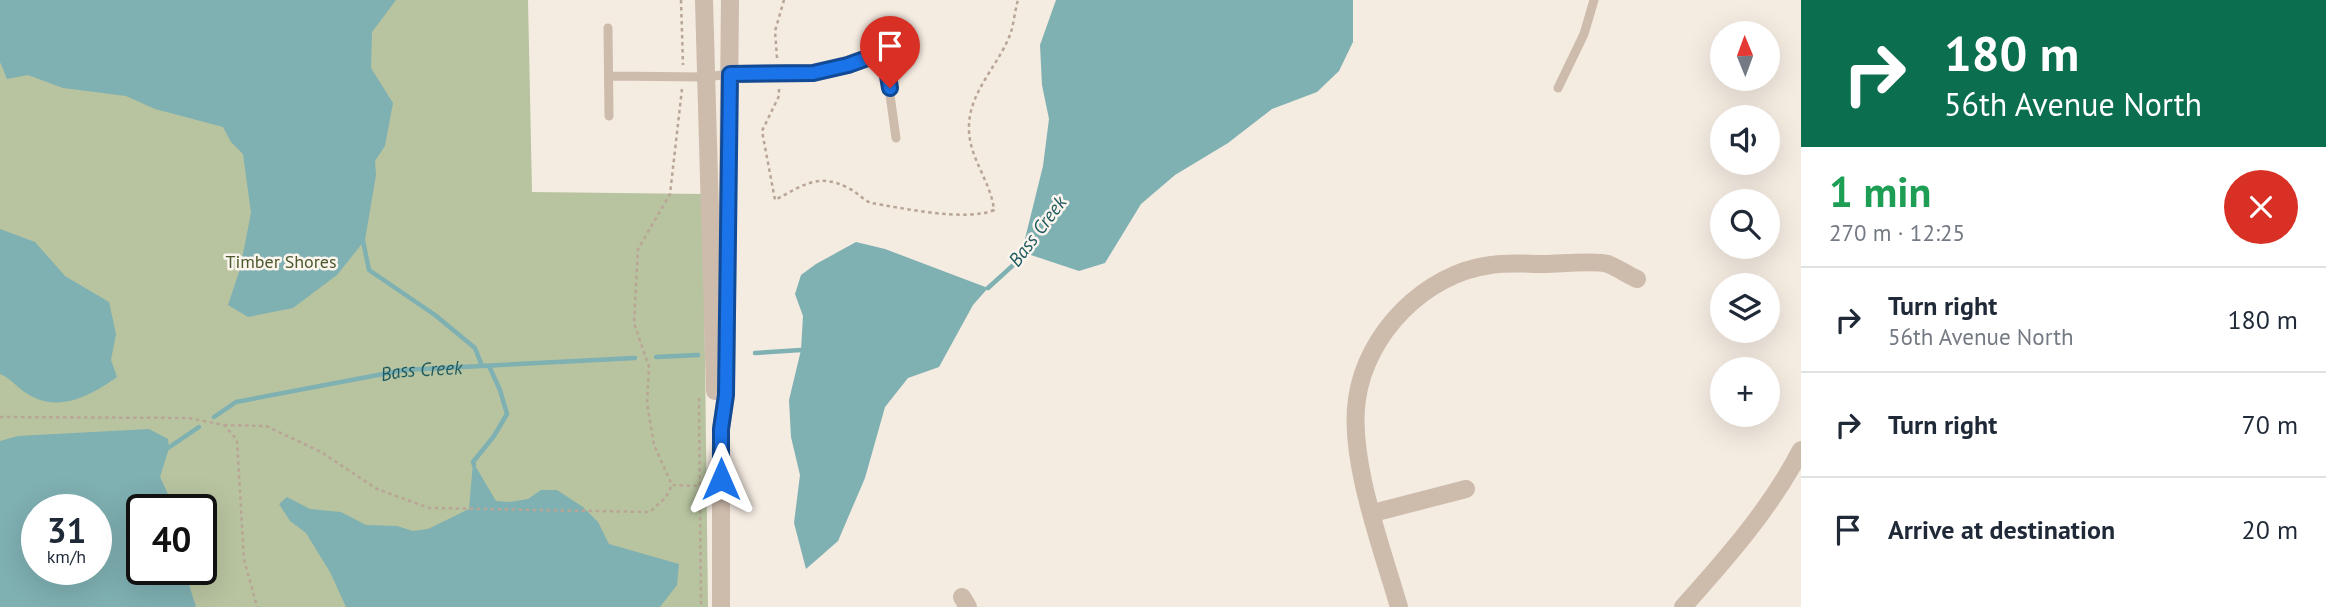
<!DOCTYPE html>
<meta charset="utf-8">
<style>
:root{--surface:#fff;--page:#f6f6f7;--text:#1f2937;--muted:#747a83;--line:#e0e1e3}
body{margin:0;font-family:"PT Sans",sans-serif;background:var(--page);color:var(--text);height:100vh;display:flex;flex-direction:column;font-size:26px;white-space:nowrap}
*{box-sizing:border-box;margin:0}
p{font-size:23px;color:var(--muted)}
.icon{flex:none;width:38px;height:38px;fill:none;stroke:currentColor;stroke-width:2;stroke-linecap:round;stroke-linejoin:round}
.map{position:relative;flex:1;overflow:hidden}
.panel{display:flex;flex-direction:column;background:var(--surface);width:525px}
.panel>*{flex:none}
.hud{background:#0b6e4f;color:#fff;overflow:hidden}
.needle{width:46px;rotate:359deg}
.controls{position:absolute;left:1710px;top:21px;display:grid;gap:14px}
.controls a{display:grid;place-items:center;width:70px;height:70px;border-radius:50%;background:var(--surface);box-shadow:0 7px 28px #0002;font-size:35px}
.speed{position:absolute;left:21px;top:494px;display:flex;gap:14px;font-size:35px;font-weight:700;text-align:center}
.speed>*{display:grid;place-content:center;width:91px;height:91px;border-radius:50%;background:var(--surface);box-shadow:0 7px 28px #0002;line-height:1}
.speed small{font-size:18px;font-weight:400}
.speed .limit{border:4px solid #111;border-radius:10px;background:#fff;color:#111}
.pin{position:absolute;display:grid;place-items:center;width:60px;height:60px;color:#fff;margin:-72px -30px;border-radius:50% 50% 50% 0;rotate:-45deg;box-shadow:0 0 7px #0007}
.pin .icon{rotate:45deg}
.me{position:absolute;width:77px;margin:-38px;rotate:0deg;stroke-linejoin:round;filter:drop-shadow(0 0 5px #0008)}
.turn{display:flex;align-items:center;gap:24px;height:147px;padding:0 28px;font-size:32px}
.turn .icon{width:91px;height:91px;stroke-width:2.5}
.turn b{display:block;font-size:49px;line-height:60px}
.round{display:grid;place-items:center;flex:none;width:74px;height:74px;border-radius:37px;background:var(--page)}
.head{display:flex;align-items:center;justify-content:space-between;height:119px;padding:0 28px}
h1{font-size:42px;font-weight:600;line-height:52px;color:#1e9e55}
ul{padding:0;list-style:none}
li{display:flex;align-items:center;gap:21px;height:105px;padding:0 28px;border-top:2px solid var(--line)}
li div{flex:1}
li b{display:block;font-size:26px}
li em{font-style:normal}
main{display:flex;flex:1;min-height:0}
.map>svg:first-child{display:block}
</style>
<main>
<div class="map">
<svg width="1801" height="607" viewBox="0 0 1801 607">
<rect width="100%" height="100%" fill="#f4ebe1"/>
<path fill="#b8c4a0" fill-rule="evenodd" d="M0 0H528L532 192 703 194 708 607H0ZM37 509H96V569H37ZM142 509H201V569H142Z"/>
<path fill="#7fb0b2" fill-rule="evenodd" d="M0 0H396L372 32 371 68 393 103 385 146 375 161 376 175 365 240 337 275 293 308 248 317 228 305 240 269 251 213 243 154 231 142 223 127 155 109 126 96 63 88 28 75 7 79 0 62Z
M1056 0H1353V42L1339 71 1317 92 1272 109 1228 143 1175 175 1141 204 1105 263 1079 271 1028 254 1020 259 1043 166 1049 119 1042 85 1040 45Z
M0 229 35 242 65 276 109 302 116 334 111 360 117 377C90 396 58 414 26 393 17 387 10 378 0 374Z
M856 242 885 249 988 288 973 305 939 367 908 378 885 407 865 478 838 541 806 569 794 523 800 475 791 437 789 400 801 350 803 316 795 294 801 275 816 264Z
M149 429 168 439 169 448 160 477 175 509H142V569H184L196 607H0V441L18 436ZM96 509V569H37V509Z
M473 462 496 501 510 502 528 499 541 490H557L583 507 598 522 609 544 679 564 677 585 660 607H346L330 572 306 533 290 521 279 504 287 497 310 509 341 512 366 525 397 526 413 531 428 529 469 509Z"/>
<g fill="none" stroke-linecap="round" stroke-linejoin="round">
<g stroke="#7fb0b2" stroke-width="4.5">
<path d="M362 236 369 270 435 315 475 348 482 366"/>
<path d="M988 288 1020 259"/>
<path d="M755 353 801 350"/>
<path d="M656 357 698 355"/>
<path id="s1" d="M214 417 236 402 404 370 635 358"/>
<path d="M165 450 199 427"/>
<path d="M474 465 473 462 494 436 507 414 500 390 489 366"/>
</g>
<path stroke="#b9a596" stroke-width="2.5" stroke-dasharray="3.5 3.5" stroke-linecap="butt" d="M681 0 683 65
M777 58 775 31 784 0
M682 89 670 194 638 249 634 323 649 367 647 403 654 445 672 485 700 486
M779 89V96L762 131 775 200C802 186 818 172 848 188 857 192 862 199 871 203 902 208 966 222 994 210 991 181 968 157 969 127 969 91 1000 64 1011 32 1014 22 1015 10 1018 0
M699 398 701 607
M0 417 189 418 224 425 237 440 244 559 257 607
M224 425 266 426 321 452 377 489 429 508 650 512 666 497 672 485"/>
<path stroke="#cdbbac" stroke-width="9" d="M608 28 609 116
M884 52 896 138
M609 76 706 77 730 74
M1558 88 1584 34 1594 0"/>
<path stroke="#cdbbac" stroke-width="18" d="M730 74 813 73 847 65 884 52
M1373 513 1466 489
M962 597 968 607
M1399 607C1382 548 1348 459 1357 399 1366 334 1425 273 1491 265 1508 262 1527 264 1545 264 1559 264 1596 260 1608 264 1618 268 1628 275 1637 279
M1683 607C1726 559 1771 508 1801 450"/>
<path stroke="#cdbbac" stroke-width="18" d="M704 0 715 391
M721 607V429L726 395 730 0"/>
</g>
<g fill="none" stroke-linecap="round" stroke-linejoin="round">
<g stroke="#114b97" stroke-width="18">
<path id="route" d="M721 479V429L726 395 730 74 813 73 848 65 884 52 890 88"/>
</g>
<use href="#route" stroke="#1a73e8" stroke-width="12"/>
</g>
<g text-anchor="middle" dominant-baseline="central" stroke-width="5" stroke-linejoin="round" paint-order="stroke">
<g font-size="18" fill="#4a5a2e" stroke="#fbf5ee">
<text x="281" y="261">Timber Shores</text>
</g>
<g font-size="19" font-style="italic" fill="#1f5a5e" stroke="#fbf5ee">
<text transform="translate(1037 231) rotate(-53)">Bass Creek</text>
<text stroke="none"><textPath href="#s1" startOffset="215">Bass Creek</textPath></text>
</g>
</g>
</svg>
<div class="controls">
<a><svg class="needle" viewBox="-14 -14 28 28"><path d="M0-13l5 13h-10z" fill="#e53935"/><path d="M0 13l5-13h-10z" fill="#747a83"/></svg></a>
<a><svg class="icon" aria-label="sound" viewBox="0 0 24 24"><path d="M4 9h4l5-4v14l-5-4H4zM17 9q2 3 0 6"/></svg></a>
<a><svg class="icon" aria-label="search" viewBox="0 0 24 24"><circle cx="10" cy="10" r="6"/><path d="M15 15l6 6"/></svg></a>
<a><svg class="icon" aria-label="layers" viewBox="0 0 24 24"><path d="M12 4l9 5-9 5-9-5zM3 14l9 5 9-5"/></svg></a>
<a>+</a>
</div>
<div class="speed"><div>31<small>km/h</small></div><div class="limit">40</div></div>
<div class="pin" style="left:890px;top:88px;background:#d93025"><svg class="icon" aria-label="arrive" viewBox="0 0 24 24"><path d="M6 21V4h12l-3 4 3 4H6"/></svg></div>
<svg class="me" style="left:721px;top:479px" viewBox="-20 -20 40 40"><path d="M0-17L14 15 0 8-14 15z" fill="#1a73e8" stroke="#fff" stroke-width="4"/></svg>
</div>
<section class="panel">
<div class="hud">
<div class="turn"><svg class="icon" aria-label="right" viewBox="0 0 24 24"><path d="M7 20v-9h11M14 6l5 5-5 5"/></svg><div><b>180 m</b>56th Avenue North</div></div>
</div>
<div class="head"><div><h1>1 min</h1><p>270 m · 12:25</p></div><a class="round" style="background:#d93025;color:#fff"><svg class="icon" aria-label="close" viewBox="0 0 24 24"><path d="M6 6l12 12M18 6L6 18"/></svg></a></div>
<ul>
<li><svg class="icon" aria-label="right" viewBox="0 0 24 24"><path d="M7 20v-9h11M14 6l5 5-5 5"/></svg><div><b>Turn right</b><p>56th Avenue North</p></div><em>180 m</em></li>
<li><svg class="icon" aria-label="right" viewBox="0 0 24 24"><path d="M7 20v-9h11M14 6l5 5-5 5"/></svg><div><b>Turn right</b></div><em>70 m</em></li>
<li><svg class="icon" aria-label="arrive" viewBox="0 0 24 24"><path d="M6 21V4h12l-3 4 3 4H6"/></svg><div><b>Arrive at destination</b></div><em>20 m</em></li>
</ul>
</section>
</main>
